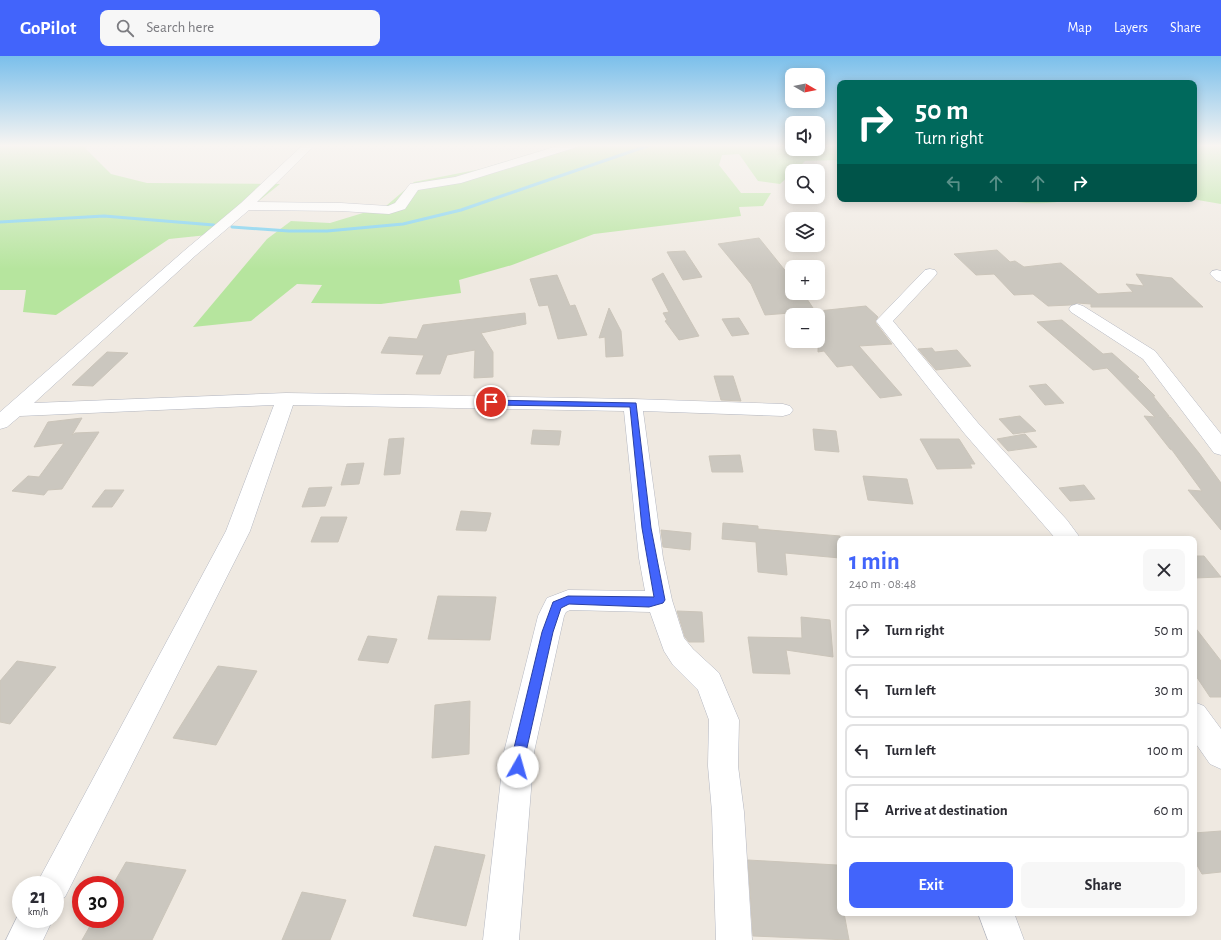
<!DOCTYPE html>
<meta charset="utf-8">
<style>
:root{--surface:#fff;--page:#f7f7f7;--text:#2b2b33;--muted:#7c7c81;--line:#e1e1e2;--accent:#4264fb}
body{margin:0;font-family:"Alegreya Sans",sans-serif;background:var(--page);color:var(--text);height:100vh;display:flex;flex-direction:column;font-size:15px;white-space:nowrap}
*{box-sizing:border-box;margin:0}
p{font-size:13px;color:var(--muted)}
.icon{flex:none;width:22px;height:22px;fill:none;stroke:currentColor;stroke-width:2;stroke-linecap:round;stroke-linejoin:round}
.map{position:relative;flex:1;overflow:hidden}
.details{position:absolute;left:837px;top:480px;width:360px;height:380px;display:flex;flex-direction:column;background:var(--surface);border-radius:8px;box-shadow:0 2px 10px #0003}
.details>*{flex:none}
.banner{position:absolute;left:837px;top:24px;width:360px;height:122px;border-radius:8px;box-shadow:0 2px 10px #0003;background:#00695c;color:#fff;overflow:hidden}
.needle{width:26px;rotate:99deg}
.controls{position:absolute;left:785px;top:12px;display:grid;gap:8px}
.controls a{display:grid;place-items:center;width:40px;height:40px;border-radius:8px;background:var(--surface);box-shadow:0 2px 10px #0003;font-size:20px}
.speed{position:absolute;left:12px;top:820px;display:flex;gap:8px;font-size:20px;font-weight:700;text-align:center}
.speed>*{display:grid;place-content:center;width:52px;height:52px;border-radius:50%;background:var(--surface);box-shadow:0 2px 10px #0003;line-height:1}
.speed small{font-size:10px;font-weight:400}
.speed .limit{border:6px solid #d22;background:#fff;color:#111}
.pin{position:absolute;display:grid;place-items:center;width:34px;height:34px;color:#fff;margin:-17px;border:2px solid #fff;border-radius:50%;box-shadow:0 1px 4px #0007}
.me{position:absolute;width:44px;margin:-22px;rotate:7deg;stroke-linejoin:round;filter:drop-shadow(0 0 3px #0008)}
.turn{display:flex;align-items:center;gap:14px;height:84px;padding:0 12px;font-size:18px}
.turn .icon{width:52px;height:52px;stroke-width:2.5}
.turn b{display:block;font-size:28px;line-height:34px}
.lanes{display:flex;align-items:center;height:38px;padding:0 12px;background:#0003;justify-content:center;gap:20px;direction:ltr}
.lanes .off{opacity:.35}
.round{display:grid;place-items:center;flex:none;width:42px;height:42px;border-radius:8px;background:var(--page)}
.summary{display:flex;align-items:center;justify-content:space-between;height:68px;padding:0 12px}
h1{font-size:24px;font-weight:700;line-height:30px;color:var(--accent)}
.primary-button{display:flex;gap:8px;margin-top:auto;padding:8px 12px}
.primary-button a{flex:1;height:46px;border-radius:8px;background:var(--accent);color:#fff;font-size:16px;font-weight:700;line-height:46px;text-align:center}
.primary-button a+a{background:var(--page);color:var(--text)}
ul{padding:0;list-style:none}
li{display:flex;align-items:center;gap:12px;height:54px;margin:0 8px 6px;padding:0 4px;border:2px solid var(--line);border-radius:8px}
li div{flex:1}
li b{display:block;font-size:15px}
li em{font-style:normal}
header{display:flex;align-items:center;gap:24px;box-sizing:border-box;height:56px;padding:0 20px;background:var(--accent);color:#fff}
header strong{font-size:19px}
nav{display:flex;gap:22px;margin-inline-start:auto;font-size:14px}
.search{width:280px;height:36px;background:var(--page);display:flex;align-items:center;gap:10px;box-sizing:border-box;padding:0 14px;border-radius:8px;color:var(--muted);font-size:15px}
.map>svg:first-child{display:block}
</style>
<header>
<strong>GoPilot</strong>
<div class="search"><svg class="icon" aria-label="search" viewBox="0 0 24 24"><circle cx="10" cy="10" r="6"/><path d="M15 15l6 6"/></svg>Search here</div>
<nav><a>Map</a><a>Layers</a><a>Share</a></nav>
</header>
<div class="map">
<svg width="1221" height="884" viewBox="0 0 1221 884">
<rect width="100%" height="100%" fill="#efe9e1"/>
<path fill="#b6e59e" d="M0 89H90L85 92 111 118 147 127 280 128 217 178 169 183 56 259 23 256 26 234H0Z
M559 89H792V93H818V89H840V112L836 104 805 105 795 115H792V117L780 128 758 125 739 98 722 99 719 109 741 137H771L763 150 739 151 741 160 594 178 512 209 459 224 461 237 381 248 311 247 322 229 297 228 251 265 193 271 267 183 291 165 330 167 386 150 414 126 481 113Z
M1194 89H1221V148L1192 143H1194Z
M998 143H1073C1049 149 1022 148 998 143Z"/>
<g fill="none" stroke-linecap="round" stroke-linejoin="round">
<path stroke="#75cff0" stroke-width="3" d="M0 166 104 160 214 169
M232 171 289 175H327L403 168 461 154 650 89"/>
</g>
<path fill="#cbc7bf" stroke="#cbc5ba" d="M759 182 792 223V237H803L815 255 765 259 751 228 718 188Z
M997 194 1010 206 1015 205 1024 211 1061 207 1098 238 1133 236 1126 228 1144 230 1136 218 1172 222 1203 251H1091V248L1077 247 1070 249 1048 250 1033 238 1014 239 994 218 976 219 954 198Z
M685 195 702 221 683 224 667 196Z
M663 217 699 280 679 284 665 265 667 264 663 257 669 256 652 223Z
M557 219 570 250 575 249 587 279 558 283 548 249 539 250 530 223Z
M866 250 878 261 875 266 892 288 859 290 902 339 880 342 852 309 837 311 824 295 818 296V255Z
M609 252 621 275 623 300 606 301 605 281 599 282Z
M525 257 526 268 481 277 493 296V321L474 322 475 294 447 299 440 318H416L424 299 381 297 389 281 417 283 423 269Z
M739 262 749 278 732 280 722 263Z
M1062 264 1103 298 1112 297 1139 321 1137 322 1155 340H1153L1169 360 1167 361H1170L1199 397 1221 427V474L1188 434 1202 435 1172 394 1170 393 1144 360 1155 361 1107 312 1093 314 1037 266Z
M932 292 935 296 957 294 971 310 936 314 918 293Z
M107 296 128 297 93 330 72 329Z
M714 320H733L741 345 721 344Z
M1046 328 1064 347 1045 349 1029 330Z
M1020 360 1036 375 1013 378 999 363Z
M82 362 72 379 75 377 99 376 62 433 48 434 44 439 12 435 28 420 39 421 64 387 34 391 48 366Z
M813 373 836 375 839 396 815 394Z
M533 374 561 375 559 389 531 388Z
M1025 378 1037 391 1008 395 997 383Z
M404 382 400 418 384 419 389 383Z
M920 383H959L975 408H970L972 412 937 413Z
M740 399 743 416H712L709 400Z
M364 407 359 428 341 429 347 408Z
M863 420 907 423 913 448 868 444Z
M1084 429 1095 443 1070 445 1059 432Z
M332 431 325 450 302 451 309 432Z
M105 434H124L112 451H92Z
M461 455 491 457 486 475 456 474Z
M321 461H347L338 486H311Z
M723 467 758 470V473L840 480V502L785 497 787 519 758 516 756 486 722 483Z
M661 474 691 477 690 494 663 491Z
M1194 500H1204L1221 521 1194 522Z
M438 540 496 541 490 584 428 583Z
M677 555 702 556 704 586H689L685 581Z
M801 561 830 564 833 601 786 594 790 618 753 617 748 581 802 582Z
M1194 570 1221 605V641H1210L1194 617Z
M368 580 397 583 388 607 358 604Z
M17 605 56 611 10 668 0 666V625Z
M218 610 257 615 216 689 173 682Z
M470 645 469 698 432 702 435 649Z
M1221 775V816L1202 818 1194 804V777Z
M435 790 485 799 466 870 413 860Z
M748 804 837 809 840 829V857H844L849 884 753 880Z
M126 806 186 814 152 884H82L94 863H115V825Z
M302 836 346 844 330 884H282Z"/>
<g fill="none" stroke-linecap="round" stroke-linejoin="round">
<g stroke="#b4b7c1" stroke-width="1">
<path id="minor" d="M303 89H315L257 146 341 147 388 150 395 147 410 128 455 121 561 89H578L577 91 461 127 418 134 405 153 389 158 341 155 249 154 195 200 34 347 286 337 633 343 783 348 790 350 793 354 790 358 783 360 643 355 663 502 672 544 684 582 693 593 719 617 739 664 738 710 744 756 752 884H716L712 756 708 710 709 664 698 634 673 609 664 595 650 556 570 554 566 556 564 560 534 696 519 884H483L504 696 538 560 547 542 568 534 645 535 639 502 624 355 293 349 250 475 65 841 55 845V829H36L226 475 274 349 20 360 7 371 0 373V356L185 194 241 147Z
M930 213 935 214 937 217 935 220 893 265 978 367 1067 464 1081 483H1056L964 377 876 265 925 214Z
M1217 214 1221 215V226L1216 224 1210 218 1212 215Z
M1077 248 1083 250 1155 295 1221 378V399L1214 397 1143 303 1071 256 1069 253 1071 250Z
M1194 646 1204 650 1221 673V713L1210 708 1194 685Z
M21 853V863H53L43 884H6Z
M978 857H1014L1024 884H988Z"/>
</g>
<use href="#minor" fill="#fff" fill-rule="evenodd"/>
</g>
<linearGradient id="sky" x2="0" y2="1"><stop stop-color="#7abfeb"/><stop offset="0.42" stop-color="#f8f5f2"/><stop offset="1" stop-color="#f8f5f2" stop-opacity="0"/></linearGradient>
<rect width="1221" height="213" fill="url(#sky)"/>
<path fill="#4264fb" stroke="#2b41a3" d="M488 344 636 347 651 472 665 544 663 547 649 551 569 548 561 552 553 576 526 696 522 715 518 717 514 715 512 711 513 696 542 576 553 546 568 540 654 541 642 472 630 351 491 349 488 348Z"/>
</svg>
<div class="controls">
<a><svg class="needle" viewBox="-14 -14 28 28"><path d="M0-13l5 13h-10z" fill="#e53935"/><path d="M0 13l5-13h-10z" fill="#7c7c81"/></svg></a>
<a><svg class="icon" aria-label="sound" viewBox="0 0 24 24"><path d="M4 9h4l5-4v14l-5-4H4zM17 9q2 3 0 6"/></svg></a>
<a><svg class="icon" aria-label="search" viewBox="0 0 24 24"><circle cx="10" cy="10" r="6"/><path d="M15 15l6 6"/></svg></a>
<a><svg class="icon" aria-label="layers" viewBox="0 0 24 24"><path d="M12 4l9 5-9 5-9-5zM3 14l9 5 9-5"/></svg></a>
<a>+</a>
<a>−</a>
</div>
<div class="speed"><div>21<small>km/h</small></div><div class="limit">30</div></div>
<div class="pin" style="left:491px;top:346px;background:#d93025"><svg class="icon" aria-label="arrive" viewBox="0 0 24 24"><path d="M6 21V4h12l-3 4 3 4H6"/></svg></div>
<svg class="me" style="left:518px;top:711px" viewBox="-20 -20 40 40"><circle r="19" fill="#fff"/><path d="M0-13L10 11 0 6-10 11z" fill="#4264fb"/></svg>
<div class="banner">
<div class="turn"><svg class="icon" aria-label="right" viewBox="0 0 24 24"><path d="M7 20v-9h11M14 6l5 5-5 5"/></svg><div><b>50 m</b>Turn right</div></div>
<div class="lanes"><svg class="icon off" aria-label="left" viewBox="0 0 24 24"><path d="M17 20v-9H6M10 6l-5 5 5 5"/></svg><svg class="icon off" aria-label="ahead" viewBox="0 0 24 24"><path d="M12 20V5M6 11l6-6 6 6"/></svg><svg class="icon off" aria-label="ahead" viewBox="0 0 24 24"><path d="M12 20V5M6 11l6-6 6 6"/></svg><svg class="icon" aria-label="right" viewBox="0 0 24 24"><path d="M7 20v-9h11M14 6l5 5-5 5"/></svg></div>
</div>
<section class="details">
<div class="summary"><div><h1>1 min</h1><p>240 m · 08:48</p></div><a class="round"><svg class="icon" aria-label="close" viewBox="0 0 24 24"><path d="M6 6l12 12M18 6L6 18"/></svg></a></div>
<ul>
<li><svg class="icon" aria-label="right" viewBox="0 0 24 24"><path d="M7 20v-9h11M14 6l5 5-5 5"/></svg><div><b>Turn right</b></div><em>50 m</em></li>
<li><svg class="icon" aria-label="left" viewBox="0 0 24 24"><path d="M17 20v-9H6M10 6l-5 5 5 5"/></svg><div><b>Turn left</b></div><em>30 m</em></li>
<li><svg class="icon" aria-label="left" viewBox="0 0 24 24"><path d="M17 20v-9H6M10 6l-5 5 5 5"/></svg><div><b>Turn left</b></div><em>100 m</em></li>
<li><svg class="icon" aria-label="arrive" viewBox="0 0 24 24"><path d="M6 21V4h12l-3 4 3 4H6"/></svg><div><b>Arrive at destination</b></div><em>60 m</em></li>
</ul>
<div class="primary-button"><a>Exit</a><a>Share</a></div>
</section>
</div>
